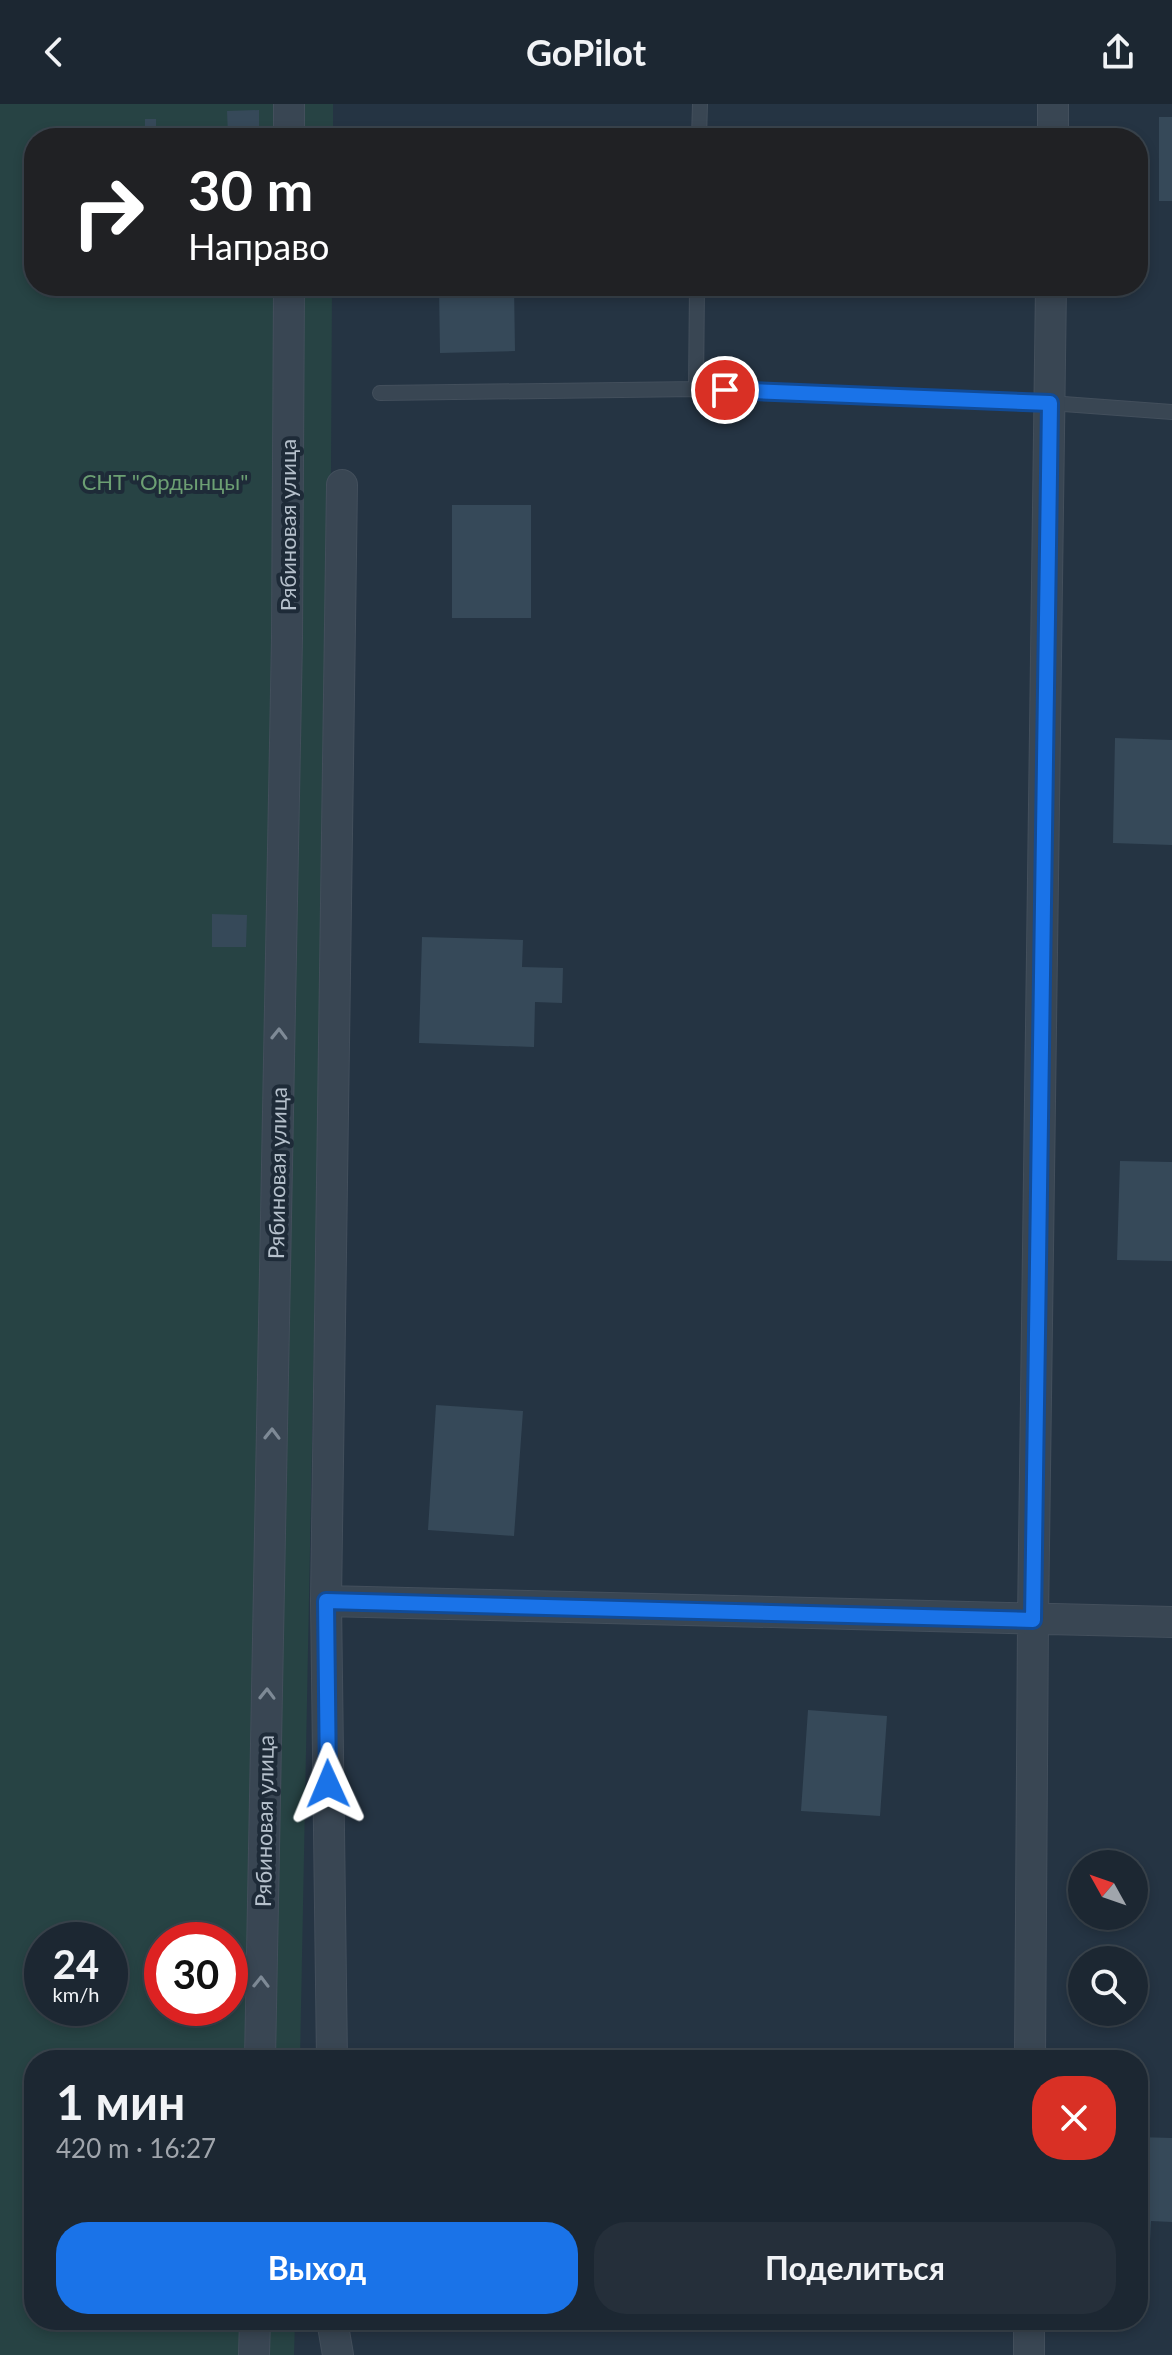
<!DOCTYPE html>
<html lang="ru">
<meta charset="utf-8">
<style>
:root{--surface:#1c2732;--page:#252f3a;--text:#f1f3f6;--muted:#a0a5ac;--line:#3a444d;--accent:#1a73e8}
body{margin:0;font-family:Lato,sans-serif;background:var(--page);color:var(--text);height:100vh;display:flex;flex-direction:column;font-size:30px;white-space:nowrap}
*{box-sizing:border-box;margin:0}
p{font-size:26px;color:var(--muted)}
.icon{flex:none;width:44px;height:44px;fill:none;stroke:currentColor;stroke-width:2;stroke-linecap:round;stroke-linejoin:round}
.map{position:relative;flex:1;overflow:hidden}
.side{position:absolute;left:24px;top:1946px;width:1124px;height:280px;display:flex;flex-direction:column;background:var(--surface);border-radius:32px;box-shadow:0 4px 12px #0003,0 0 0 2px var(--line)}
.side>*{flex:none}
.hud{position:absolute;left:24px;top:24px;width:1124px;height:168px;border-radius:32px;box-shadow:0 4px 12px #0003,0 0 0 2px var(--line);background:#202124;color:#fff;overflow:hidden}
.needle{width:52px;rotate:310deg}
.buttons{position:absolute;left:1068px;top:1746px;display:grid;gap:16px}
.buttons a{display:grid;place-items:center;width:80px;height:80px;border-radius:50%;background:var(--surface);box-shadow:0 4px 12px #0003,0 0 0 2px var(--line);font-size:40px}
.speed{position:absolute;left:24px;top:1818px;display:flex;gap:16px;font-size:40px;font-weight:700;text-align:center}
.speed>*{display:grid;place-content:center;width:104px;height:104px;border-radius:50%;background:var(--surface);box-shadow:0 4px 12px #0003,0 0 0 2px var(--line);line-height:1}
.speed small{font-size:20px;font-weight:400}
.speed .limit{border:12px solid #d22;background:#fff;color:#111}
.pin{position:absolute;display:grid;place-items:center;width:68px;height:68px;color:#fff;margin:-34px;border:4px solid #fff;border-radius:50%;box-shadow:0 2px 8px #0007}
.me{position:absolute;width:88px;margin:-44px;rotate:359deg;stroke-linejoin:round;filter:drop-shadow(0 0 6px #0008)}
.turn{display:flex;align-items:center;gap:28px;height:168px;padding:0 32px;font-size:36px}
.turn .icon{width:104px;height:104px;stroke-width:2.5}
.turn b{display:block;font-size:56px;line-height:68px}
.round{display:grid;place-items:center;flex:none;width:84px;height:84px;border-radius:32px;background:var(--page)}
.head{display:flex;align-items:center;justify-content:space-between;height:136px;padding:0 32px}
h1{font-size:48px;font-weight:700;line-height:60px}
.cta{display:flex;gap:16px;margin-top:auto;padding:16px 32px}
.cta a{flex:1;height:92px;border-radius:32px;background:var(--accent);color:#fff;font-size:32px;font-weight:700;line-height:92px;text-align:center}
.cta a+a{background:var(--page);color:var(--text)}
header{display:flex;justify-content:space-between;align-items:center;height:104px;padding:0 32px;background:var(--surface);font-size:36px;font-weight:700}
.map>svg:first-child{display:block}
</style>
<header><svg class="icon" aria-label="back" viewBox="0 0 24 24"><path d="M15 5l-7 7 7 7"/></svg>GoPilot<svg class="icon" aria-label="share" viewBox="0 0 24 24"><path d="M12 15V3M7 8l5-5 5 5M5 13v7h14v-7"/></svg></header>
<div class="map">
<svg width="1172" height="2251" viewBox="0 0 1172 2251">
<rect width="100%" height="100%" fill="#253443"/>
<path fill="#274344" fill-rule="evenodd" d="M0 0H333V34H34V182H332L331 365 300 1956H34V2216H295L294 2251H0ZM42 1836H110V1904H42ZM162 1836H230V1904H162Z"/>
<path fill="#364959" d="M259 6V30L228 31 227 7Z
M1159 13H1172V97H1159Z
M145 15H156V34H145Z
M439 182H514L515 247 440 249Z
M452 401H531V514H452Z
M1115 634 1172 636V741L1113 739Z
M212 810 247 811 246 843H212Z
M422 833 523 836 522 863 563 864 562 899 535 898 534 943 419 939Z
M1120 1057 1172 1058V1157L1117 1156Z
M436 1301 523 1307 514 1432 428 1426Z
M808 1606 887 1612 880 1712 801 1707Z
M1138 2033 1172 2034V2118L1151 2117 1150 2137H1138Z"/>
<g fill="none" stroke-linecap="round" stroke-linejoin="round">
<g stroke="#434f5c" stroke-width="16">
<path id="lane" d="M699 34 700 0
M697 182 696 285 1050 299 1172 308
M380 289 696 285"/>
</g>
<g stroke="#434f5c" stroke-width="32">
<path id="street" d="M289 34V0
M1053 34V0
M326 1497 1172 1518
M260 1956 287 534 289 182
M332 1956 326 1497 342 381
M1030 1956 1033 1516 1051 182
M332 2216 338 2251
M254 2251 255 2216
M1029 2251V2216"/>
</g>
<use href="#lane" stroke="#394653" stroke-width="14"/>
<use href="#street" stroke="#394653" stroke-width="30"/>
</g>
<defs><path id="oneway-chevron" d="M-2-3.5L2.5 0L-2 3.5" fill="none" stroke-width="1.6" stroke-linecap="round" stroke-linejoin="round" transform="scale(2)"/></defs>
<g stroke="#7e8a96">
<use href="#oneway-chevron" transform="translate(279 930) rotate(-89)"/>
<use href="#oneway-chevron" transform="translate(272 1330) rotate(-89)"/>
<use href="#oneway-chevron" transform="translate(267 1590) rotate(-89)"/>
<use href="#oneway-chevron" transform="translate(261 1878) rotate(-89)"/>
</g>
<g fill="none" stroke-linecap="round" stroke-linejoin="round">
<g stroke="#114b97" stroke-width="20">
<path id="route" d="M328 1680 326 1497 1033 1516 1050 299 725 286"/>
</g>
<use href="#route" stroke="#1a73e8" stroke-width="14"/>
</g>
<g text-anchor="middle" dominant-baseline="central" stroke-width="8" stroke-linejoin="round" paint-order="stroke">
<g font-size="22" fill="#6c9f73" stroke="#1e2b38">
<text x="165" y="377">СНТ "Ордынцы"</text>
</g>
<g font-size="22" fill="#b6c1cc" stroke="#1e2b38">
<text transform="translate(287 421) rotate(-90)">Рябиновая улица</text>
<text transform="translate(277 1069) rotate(-89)">Рябиновая улица</text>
<text transform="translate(264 1717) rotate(-89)">Рябиновая улица</text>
</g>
</g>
</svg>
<div class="buttons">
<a><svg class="needle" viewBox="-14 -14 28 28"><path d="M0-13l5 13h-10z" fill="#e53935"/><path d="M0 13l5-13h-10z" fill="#a0a5ac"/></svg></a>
<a><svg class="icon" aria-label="search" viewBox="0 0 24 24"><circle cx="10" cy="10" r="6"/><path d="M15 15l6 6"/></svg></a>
</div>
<div class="speed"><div>24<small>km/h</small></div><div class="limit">30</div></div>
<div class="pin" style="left:725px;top:286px;background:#d93025"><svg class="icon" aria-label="arrive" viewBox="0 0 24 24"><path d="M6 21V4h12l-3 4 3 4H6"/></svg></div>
<svg class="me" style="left:328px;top:1680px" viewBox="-20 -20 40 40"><path d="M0-17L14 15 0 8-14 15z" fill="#1a73e8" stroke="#fff" stroke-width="4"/></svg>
<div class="hud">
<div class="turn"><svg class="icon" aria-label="right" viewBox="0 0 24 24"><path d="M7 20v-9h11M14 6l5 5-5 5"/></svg><div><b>30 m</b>Направо</div></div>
</div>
<section class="side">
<div class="head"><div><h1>1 мин</h1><p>420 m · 16:27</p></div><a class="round" style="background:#d93025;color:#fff"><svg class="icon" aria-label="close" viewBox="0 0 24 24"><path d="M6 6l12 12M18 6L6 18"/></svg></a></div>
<div class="cta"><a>Выход</a><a>Поделиться</a></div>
</section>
</div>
